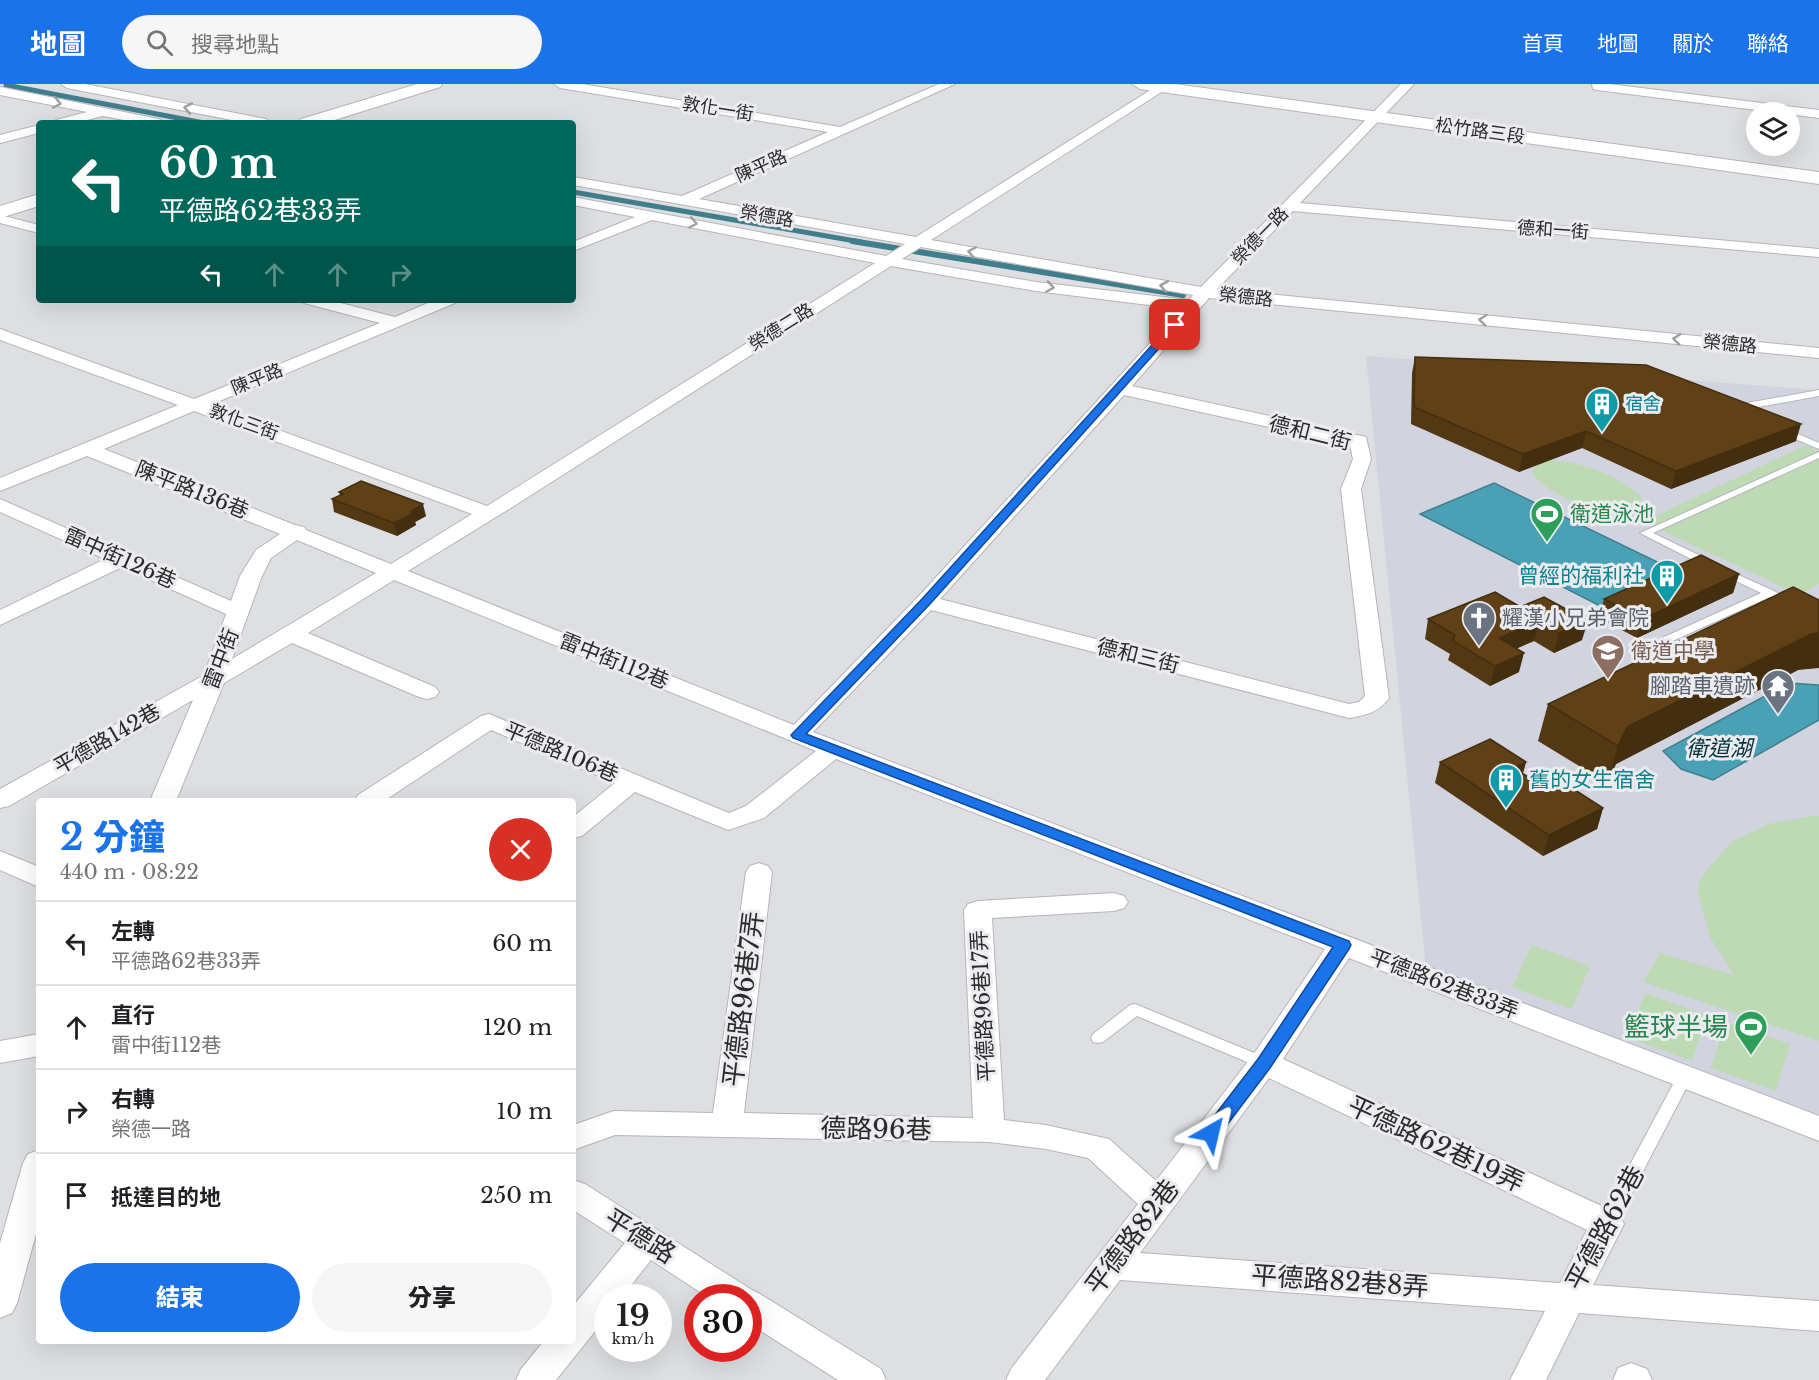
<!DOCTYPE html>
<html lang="zh-TW">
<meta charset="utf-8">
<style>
:root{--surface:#fff;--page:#f6f6f6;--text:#202124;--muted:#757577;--line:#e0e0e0;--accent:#1a73e8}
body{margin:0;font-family:"Libre Baskerville","Noto Sans TC",serif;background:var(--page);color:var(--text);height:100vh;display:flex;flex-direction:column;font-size:22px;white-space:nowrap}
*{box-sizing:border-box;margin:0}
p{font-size:20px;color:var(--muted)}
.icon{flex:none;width:33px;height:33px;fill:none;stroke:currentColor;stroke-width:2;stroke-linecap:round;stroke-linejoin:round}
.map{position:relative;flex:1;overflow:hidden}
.sheet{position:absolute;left:36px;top:714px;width:540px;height:546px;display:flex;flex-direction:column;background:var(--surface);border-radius:6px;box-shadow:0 6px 24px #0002}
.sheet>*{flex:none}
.banner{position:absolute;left:36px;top:36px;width:540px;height:183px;border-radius:6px;box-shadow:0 6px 24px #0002;background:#00695c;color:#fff;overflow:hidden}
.tools{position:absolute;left:1746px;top:18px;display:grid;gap:12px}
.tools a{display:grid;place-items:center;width:54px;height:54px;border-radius:50%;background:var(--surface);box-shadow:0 6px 24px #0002;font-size:30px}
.speed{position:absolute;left:594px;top:1200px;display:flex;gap:12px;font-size:30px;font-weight:700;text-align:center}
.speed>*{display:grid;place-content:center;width:78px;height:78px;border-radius:50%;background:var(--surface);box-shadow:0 6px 24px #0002;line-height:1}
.speed small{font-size:15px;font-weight:400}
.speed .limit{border:9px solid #d22;background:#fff;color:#111}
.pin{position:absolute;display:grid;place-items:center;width:51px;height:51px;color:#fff;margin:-26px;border-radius:12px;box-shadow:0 3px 9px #0006}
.me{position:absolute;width:66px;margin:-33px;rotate:37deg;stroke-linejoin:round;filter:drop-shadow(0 0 4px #0008)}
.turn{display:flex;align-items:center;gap:21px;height:126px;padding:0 24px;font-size:27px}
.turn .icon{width:78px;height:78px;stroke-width:2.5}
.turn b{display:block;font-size:42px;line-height:51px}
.lanes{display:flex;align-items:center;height:57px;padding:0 24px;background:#0003;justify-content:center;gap:30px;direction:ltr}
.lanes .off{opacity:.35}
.round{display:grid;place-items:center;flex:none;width:63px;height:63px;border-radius:32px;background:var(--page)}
.headline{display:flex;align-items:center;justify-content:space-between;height:102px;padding:0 24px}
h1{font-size:36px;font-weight:800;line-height:45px;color:var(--accent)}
.cta{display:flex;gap:12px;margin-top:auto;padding:12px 24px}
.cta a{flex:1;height:69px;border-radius:36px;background:var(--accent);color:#fff;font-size:24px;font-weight:800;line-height:69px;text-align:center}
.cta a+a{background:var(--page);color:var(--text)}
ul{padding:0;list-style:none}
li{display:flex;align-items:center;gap:18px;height:84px;padding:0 24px;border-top:2px solid var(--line)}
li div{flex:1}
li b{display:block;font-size:22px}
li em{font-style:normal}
header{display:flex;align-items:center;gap:36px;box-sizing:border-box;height:84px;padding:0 30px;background:var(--accent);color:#fff}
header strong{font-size:28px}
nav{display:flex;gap:33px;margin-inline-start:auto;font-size:21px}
.search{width:420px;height:54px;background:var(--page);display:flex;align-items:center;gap:15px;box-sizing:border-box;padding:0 21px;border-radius:33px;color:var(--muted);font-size:22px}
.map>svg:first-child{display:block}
</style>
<header>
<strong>地圖</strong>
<div class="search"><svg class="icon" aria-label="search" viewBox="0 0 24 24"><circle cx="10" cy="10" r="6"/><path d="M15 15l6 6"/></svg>搜尋地點</div>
<nav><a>首頁</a><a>地圖</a><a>關於</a><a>聯絡</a></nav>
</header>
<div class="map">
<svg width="1819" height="1296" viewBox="0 0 1819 1296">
<rect width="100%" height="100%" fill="#dedfe2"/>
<path fill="#d1d4de" d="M1366 272 1819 306V1042L1426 886Z"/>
<path fill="#bedab5" d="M1806 361 1819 367V500L1800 511 1643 438Z
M1549 376C1582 378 1620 391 1643 415 1621 443 1549 414 1532 389L1536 382Z
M1811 732H1819V957L1643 898 1660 869 1734 891 1710 853 1698 809 1700 796 1709 783 1733 757 1769 740Z
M1532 861 1590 882 1572 925 1512 903Z
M1645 909 1707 931 1692 977 1628 954Z
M1726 938 1790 960 1776 1007 1711 984Z"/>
<path fill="#4aa1b6" stroke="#417e8d" stroke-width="1.5" d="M1494 399 1678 488 1604 524 1420 430Z
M1789 599 1819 601V636L1713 696 1681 685 1663 667Z"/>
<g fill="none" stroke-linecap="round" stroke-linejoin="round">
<path stroke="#417e8d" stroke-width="5" d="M6 1 204 39
M573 108 861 158"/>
<path stroke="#417e8d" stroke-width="6" d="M852 157 1183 211"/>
<g stroke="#b4b5b8" stroke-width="2">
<path id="lane" d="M1819 306V312L1736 327 1732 324 1736 321Z
M1782 343 1819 359V365L1779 348V344Z
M1819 368V374L1653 449 1713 478 1714 480 1713 482H1705L1640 449Z
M1725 485 1774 507 1793 518 1788 521 1770 513 1659 563H1651L1649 561 1651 559 1761 509 1721 490 1720 488Z
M1135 920 1269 975 1272 979 1269 983 1264 985 1259 983 1137 932 1103 958 1098 959 1093 958 1091 954 1093 950 1130 921Z
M1684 987 1689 989 1692 993 1613 1145 1607 1147 1601 1145 1599 1140 1601 1135 1679 989Z"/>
</g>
<g stroke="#b4b5b8" stroke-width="2">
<path id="street" d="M61 0H85L266 35 272 39H247L67 4Z
M554 0H582L840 43 939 0H955L699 115 916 153 1160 0H1174L931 156 1201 203 1401 0H1414L1300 119 1819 165V173L1293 127 1217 205 1819 264V274L1209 214 1132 302 1366 353 1371 375 1361 405 1389 614C1378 629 1366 631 1349 634L931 526 813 648 1819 1032V1057L1349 874 1283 975 1619 1130 1624 1140 1593 1201 1819 1217V1247L1579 1229 1546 1296H1510L1545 1227 1120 1196 1045 1296H1006L1011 1285 1138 1120 1088 1074 1046 1065 989 1058 615 1051 573 1066V1041L614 1027 713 1029 746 788 750 782 759 779 768 782 772 788 744 1029 973 1034 964 826 968 820 978 817 1114 809 1124 812 1128 818 1124 824 1114 827 992 834 1004 1036 1046 1041 1109 1055 1156 1097 1253 971 1325 865 836 675 764 734 728 746 635 708 582 752 573 754V733L615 699 491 646 384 717H354L358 711 481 632 489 630 729 729 746 722 816 667 394 496 308 549 435 603 439 608 435 613 427 615 419 613 292 559 224 599 176 717H150L193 616 9 722 0 724V705L204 591 226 530 122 483 0 541V526L105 475 0 428V415L231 517 240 492 256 466 280 450 87 372 0 407V394L178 321 0 256V245L194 315 380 239 304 219 302 216H329L395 233 435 216H457L455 219 210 321 487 422 875 179 652 136 573 167V158L635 133 573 121V113L886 172 905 160 573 101V93L682 112 828 48 560 4ZM921 163 1193 211 1189 216 1036 198 902 175ZM891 182 1036 207 1181 225 918 513 794 641 408 487 514 422ZM1124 311 1350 361 1353 375 1341 405 1365 612 1359 618 1349 620 940 515ZM194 327 472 430 391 480 306 446 304 443 295 441 104 365ZM297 456 376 489 232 575 262 492 271 474ZM1269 994 1587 1146 1560 1199 1140 1169Z
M1592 0H1609L1819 26V34L1597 6 1593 5Z
M0 3 159 35 165 39H140L103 32 75 39H54L56 36 87 28 0 11Z
M39 41V49L0 59V51Z
M0 131 39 141V149L0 139Z
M0 767 39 783V803L0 786Z
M39 950V972L0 979V957Z
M39 1066V1139L17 1219 12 1229 0 1234V1159L23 1079 28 1070Z
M573 1096 585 1100 752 1206 760 1210 881 1285 886 1296H838L748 1239V1214H709L651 1176 621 1214H608V1231L556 1296H516L521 1285 544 1257H573V1222L625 1159 573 1126Z
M1631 1279 1647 1285 1652 1296H1613L1618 1284Z"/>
</g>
<g stroke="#b4b5b8" stroke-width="2">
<path id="secondary" d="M417 0H442L440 3 325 39H298L301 35Z
M1132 0H1175L1819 88V100L1140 5Z
M39 110V122L0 134V122Z"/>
</g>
<use href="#lane" fill="#fff" fill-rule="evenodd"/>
<use href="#street" fill="#fff" fill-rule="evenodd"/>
<use href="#secondary" fill="#fff" fill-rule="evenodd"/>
</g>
<path fill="#533814" d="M1415 273 1796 357 1671 405 1582 364 1519 388 1411 340 1412 289Z
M339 408 426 432 415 438 416 441 397 452 334 428 332 415 340 411Z
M1739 490 1733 509 1637 554 1599 534 1604 515Z
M1495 508 1582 556 1554 569 1534 557 1517 564 1519 588 1490 602 1448 576 1450 570 1425 555 1428 535Z
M1798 586 1616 680 1607 699 1538 657 1548 620Z
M1440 678H1526L1523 689 1551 708 1603 724 1597 745 1543 772 1435 699Z"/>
<path fill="#432e10" d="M1801 340 1796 357 1671 405 1676 387Z
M1586 347 1582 364 1519 388 1523 370Z
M423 420 426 432 415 438 416 441 397 452 394 439 410 428Z
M1739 490 1733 509 1637 554 1643 535Z
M1539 537 1534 557 1495 574 1499 554Z
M1588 537 1582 556 1554 569 1559 549Z
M1819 549V584L1798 586 1616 680 1607 699 1618 662 1627 643 1811 550Z
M1524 569 1519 588 1490 602 1495 582Z
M1526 678 1520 699 1514 684Z
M1603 724 1597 745 1543 772 1549 751Z"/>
<path fill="#604117" stroke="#432e10" stroke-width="1.5" d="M1415 273 1646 281 1801 340 1676 387 1586 347 1523 370 1414 323Z
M361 397 423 420 410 428 414 429 394 439 332 415 343 410 339 408Z
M1701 471 1739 490 1643 535 1604 515Z
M1793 503 1819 516V549L1811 550 1627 643 1618 662 1548 620Z
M1495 508 1520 523 1544 513 1588 537 1559 549 1539 537 1499 554 1524 569 1495 582 1453 557 1455 551 1428 535Z
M1490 655 1526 678 1514 684 1551 708 1566 700 1603 724 1549 751 1440 678Z"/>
<defs><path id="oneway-chevron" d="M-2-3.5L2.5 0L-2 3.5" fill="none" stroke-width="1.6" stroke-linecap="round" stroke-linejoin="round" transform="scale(1.5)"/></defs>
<g stroke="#a0a0a0">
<use href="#oneway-chevron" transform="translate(57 19) rotate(11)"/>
<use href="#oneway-chevron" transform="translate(188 24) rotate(-169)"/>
<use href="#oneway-chevron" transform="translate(693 139) rotate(11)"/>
<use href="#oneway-chevron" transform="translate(972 168) rotate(-170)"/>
<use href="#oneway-chevron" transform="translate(1164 202) rotate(-170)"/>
<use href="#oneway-chevron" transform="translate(1050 203) rotate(9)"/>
<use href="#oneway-chevron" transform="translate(1483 236) rotate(-174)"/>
<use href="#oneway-chevron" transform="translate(1677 255) rotate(-174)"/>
</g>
<path fill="#1a73e8" stroke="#114b97" stroke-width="1.5" d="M1172 239 1180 241 930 520 806 650 1349 857 1351 861 1349 865 1270 984 1217 1054 1211 1056 1205 1054 1202 1049 1205 1044 1258 975 1333 863 793 654 791 651 922 515Z"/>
<defs>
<g id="building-pin" transform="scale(1.725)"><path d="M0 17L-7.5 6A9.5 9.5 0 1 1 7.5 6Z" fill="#0f9aa8" stroke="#ebecef"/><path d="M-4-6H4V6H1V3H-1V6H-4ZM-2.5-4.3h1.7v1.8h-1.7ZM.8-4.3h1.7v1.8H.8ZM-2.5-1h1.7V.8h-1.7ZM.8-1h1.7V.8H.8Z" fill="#fff"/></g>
<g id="stadium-pin" transform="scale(1.725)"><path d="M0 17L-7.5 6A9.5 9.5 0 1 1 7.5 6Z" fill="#2e9e5b" stroke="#ebecef"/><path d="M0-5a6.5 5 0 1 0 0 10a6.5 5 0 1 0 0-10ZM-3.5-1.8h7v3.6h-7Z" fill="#fff"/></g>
<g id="church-pin" transform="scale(1.725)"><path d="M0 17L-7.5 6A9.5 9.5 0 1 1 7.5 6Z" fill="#6b7280" stroke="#ebecef"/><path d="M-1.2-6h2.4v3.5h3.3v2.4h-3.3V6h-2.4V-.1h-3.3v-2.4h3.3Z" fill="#fff"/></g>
<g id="school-pin" transform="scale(1.725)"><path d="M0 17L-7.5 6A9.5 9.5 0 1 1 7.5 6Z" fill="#8d6e63" stroke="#ebecef"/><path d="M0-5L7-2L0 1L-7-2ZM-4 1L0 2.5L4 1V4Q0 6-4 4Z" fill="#fff"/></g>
<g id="temple-pin" transform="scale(1.725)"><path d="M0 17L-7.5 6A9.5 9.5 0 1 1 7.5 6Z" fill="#6b7280" stroke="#ebecef"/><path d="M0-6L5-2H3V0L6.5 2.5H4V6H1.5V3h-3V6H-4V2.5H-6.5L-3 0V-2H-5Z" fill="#fff"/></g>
</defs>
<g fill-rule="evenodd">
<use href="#building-pin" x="1602" y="320"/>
<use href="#stadium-pin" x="1547" y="430"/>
<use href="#building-pin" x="1667" y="492"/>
<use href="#church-pin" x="1479" y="534"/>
<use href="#school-pin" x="1608" y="567"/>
<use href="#temple-pin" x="1778" y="602"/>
<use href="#building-pin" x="1506" y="696"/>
<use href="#stadium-pin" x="1751" y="943"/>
</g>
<g text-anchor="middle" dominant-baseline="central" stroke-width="6" stroke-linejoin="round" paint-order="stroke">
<g font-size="18" fill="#2b2b2c" stroke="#ebecef">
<text transform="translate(718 25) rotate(9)">敦化一街</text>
<text transform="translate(1480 47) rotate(8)">松竹路三段</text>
<text transform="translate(761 82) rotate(-24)">陳平路</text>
<text transform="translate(767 132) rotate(10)">榮德路</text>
<text transform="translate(1553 146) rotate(4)">德和一街</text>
<text transform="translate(1260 152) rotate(-46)">榮德一路</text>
<text transform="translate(1246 213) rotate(6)">榮德路</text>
<text transform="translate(781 243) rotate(-32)">榮德二路</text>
<text transform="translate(1730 260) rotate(6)">榮德路</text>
<text transform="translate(257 295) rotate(-22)">陳平路</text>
<text transform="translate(244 338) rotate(20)">敦化三街</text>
</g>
<g font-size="18" fill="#0d838f" stroke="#ebecef" text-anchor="start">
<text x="1625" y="320">宿舍</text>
</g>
<g font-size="21" fill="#2b2b2c" stroke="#ebecef">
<text transform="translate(1310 349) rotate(14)">德和二街</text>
<text transform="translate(192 406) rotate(22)">陳平路136巷</text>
<text transform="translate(120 474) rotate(24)">雷中街126巷</text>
<text transform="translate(1138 572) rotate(14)">德和三街</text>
<text transform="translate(221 575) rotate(-69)">雷中街</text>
<text transform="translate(614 577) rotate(22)">雷中街112巷</text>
<text transform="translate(107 655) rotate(-30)">平德路142巷</text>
<text transform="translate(561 668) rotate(23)">平德路106巷</text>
<text transform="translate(1444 900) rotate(21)">平德路62巷33弄</text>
<text transform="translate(983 922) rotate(-93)">平德路96巷17弄</text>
</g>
<g font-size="21" fill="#27864d" stroke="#ebecef" text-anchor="start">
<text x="1570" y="430">衛道泳池</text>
</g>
<g font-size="21" fill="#0d838f" stroke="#ebecef" text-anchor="end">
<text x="1644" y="492">曾經的福利社</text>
<text x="1529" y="696" text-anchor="start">舊的女生宿舍</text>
</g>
<g font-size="21" fill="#5b616d" stroke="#ebecef" text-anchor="start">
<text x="1502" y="534">耀漢小兄弟會院</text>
<text x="1755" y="602" text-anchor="end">腳踏車遺跡</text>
</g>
<g font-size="21" fill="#785e54" stroke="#ebecef" text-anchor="start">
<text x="1631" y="567">衛道中學</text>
</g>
<g font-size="22" font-style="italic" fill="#05313a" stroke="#ebecef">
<text x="1719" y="664">衛道湖</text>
</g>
<g font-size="26" fill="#2b2b2c" stroke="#ebecef">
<text transform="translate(743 915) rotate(-83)">平德路96巷7弄</text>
<text transform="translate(876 1045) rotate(1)">德路96巷</text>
<text transform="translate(1436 1060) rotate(25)">平德路62巷19弄</text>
<text transform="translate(1605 1144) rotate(-62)">平德路62巷</text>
<text transform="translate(640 1152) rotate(32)">平德路</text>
<text transform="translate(1132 1153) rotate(-53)">平德路82巷</text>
<text transform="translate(1340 1197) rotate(4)">平德路82巷8弄</text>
</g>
<g font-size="26" fill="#27864d" stroke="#ebecef" text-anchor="end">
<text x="1728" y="943">籃球半場</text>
</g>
</g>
</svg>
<div class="tools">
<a><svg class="icon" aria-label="layers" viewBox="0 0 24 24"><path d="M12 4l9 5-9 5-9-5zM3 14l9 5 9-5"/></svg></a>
</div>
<div class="speed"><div>19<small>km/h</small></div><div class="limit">30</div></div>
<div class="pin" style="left:1175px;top:241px;background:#d93025"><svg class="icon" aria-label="arrive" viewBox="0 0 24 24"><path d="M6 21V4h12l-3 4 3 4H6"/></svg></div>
<svg class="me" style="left:1211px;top:1049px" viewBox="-20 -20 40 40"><path d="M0-17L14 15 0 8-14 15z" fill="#1a73e8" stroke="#fff" stroke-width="4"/></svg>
<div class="banner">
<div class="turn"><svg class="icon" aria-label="left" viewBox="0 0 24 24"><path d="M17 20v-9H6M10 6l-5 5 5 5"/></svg><div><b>60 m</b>平德路62巷33弄</div></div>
<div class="lanes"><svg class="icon" aria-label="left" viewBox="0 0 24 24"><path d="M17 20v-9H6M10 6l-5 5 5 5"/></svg><svg class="icon off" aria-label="ahead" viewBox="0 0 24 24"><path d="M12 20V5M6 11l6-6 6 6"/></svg><svg class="icon off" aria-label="ahead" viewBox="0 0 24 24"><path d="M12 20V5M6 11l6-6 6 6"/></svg><svg class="icon off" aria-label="right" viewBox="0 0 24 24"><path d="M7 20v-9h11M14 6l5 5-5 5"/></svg></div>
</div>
<section class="sheet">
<div class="headline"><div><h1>2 分鐘</h1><p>440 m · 08:22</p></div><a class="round" style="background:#d93025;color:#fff"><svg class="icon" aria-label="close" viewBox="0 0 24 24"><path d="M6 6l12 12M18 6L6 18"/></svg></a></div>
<ul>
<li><svg class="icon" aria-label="left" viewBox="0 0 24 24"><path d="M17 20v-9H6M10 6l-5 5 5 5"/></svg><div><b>左轉</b><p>平德路62巷33弄</p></div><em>60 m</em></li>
<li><svg class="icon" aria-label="ahead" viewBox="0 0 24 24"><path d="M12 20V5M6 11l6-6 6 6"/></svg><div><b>直行</b><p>雷中街112巷</p></div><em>120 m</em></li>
<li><svg class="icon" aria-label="right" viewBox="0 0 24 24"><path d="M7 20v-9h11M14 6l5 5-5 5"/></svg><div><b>右轉</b><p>榮德一路</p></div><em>10 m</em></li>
<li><svg class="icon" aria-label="arrive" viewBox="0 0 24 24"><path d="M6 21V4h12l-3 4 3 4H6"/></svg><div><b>抵達目的地</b></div><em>250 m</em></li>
</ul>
<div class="cta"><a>結束</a><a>分享</a></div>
</section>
</div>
